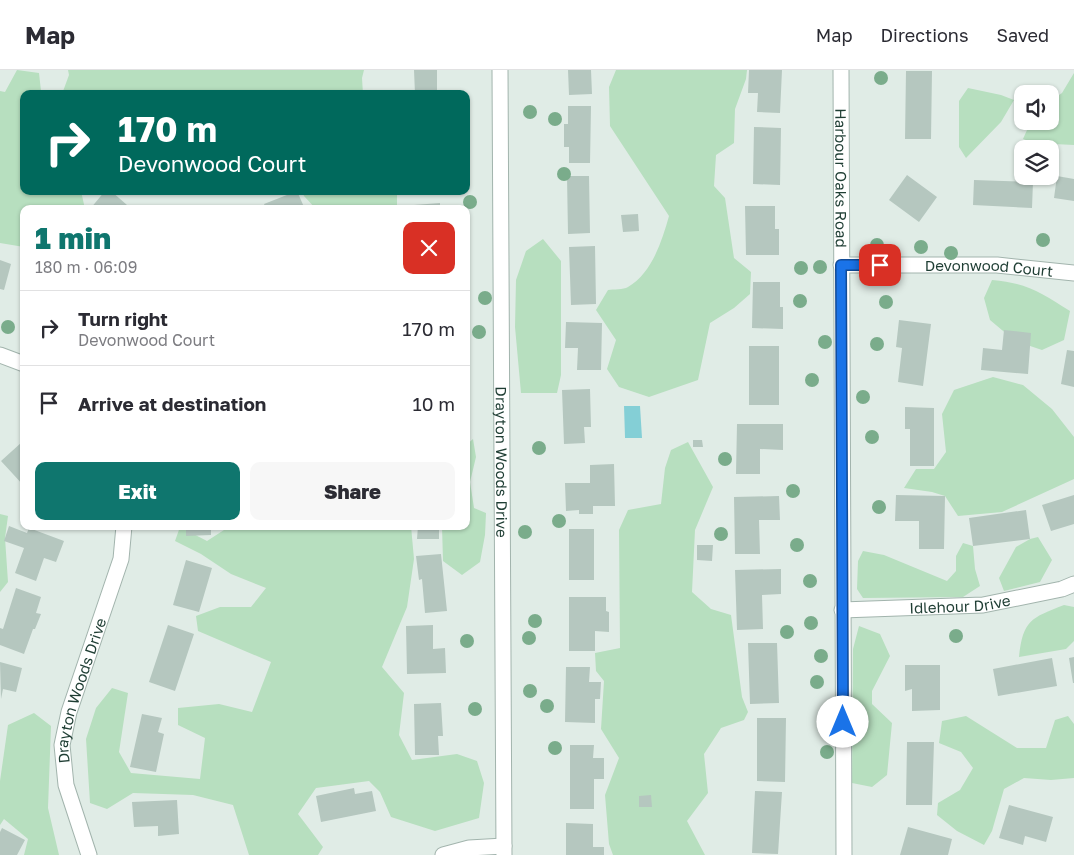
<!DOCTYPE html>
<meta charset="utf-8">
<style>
:root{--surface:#fff;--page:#f7f7f7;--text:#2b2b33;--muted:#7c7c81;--line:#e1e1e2;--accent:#0f766e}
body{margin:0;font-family:"Golos Text",sans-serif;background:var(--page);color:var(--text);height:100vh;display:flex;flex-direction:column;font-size:19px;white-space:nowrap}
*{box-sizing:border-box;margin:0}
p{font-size:16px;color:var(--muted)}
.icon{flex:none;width:28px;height:28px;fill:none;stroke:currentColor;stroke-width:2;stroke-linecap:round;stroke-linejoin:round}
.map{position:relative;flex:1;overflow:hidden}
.panel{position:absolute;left:20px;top:135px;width:450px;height:325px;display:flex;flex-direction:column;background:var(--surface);border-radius:10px;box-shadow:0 1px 4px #0004}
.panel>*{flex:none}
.banner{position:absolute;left:20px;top:20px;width:450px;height:105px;border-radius:10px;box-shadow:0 1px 4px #0004;background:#00695c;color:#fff;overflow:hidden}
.tools{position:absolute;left:1014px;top:15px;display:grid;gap:10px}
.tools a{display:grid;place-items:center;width:45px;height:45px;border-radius:10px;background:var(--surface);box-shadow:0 1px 4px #0004;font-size:25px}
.pin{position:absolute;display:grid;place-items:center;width:42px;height:42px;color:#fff;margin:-21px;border-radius:10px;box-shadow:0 2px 8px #0006}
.me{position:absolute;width:55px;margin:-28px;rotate:0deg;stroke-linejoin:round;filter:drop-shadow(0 0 4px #0008)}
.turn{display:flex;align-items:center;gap:18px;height:105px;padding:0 15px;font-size:22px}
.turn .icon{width:65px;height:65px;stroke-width:2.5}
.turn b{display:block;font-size:35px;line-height:42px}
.round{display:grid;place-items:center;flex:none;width:52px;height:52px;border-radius:10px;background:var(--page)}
.headline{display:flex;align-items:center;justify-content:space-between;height:85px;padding:0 15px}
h1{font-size:30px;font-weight:800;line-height:38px;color:var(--accent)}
.cta{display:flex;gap:10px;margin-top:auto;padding:10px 15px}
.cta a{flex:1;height:58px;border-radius:10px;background:var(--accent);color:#fff;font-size:20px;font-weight:800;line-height:58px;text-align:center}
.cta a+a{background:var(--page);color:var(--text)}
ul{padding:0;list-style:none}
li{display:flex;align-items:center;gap:15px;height:75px;padding:0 15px;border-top:1px solid var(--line)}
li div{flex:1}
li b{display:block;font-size:19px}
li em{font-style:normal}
header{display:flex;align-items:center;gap:30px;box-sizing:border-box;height:70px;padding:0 25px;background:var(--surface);border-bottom:1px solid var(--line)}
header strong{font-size:24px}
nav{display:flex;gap:28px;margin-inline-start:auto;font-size:18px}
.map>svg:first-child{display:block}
</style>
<header>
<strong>Map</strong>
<nav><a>Map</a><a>Directions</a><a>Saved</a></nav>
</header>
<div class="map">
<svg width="1074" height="785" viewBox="0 0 1074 785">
<rect width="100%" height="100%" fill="#e0ece6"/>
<path fill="#b7dfbf" d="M17 0 39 3 41 21 47 24H24V121H81L85 139H24V177L0 173V21L5 22Z
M68 0H364L362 8 363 24H62L69 5Z
M616 0H747L746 9 735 39 734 73 716 85 714 116 725 128 734 188 751 202 750 224 734 238 710 253 698 310 649 327 619 317 607 299 616 270 596 240 608 220C614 219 623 220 628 217 652 203 662 171 669 146L610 56 609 17Z
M1074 3V75L1034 73 1023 69 1031 51H1050V31L1062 23Z
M968 18 1001 25 1014 30 1001 52 966 88 959 77V31Z
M302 121H397V139H316L304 126Z
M543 169 561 191V305L557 323H521L515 257 516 210 526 181Z
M992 210C1028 213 1041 223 1070 241L1064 270 1042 280 1015 271 990 250 984 228Z
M993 307 1023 315 1052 339 1074 367V409L1002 442 958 446 945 426 932 422 904 418 916 399H934L946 382 942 344 954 320Z
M473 369 476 387 470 412 474 438 486 443 485 465 480 492 462 505 443 491 442 456H466V375Z
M688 372 713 417 695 460 692 522 711 539 731 545 742 627 748 642 744 650 721 658 704 684 708 723 687 751 705 785H613L609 774 605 725 619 688 601 659 604 611 596 601 595 583 620 578 619 460 628 440 661 434 665 398 671 380Z
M0 444 8 446 5 468 8 512 0 522Z
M224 456H411L414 489 407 537 382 597 404 623 399 665 412 690 457 684 477 691 484 713 479 748 435 761 391 747 380 722 369 711 316 718 298 744 323 777 318 785H249L233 735 193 725 133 723 107 739 90 733 86 669 96 638 112 618 128 623 119 682 131 703 200 709 205 668 178 655V638L219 634 252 642 271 592 198 561 196 546 220 537H251L266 518 231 504 201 484 175 471 180 457 207 471 224 460Z
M1038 467 1052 490 1040 512 1004 521 999 508 1016 477 1030 469Z
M963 473 973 476 975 499 980 516 963 527 863 528 857 519 858 491 863 481 884 485 947 511 956 501V486Z
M1064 535 1074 537V571L1066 579 1019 587C1023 550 1031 548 1064 535Z
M859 556 880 564 890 586 872 621V634L892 653 887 705 872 717 852 713 853 579Z
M34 643 51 656 48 738 59 785H24L28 769 4 749 0 755V711L8 655Z
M966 646 1017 678H1046L1055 650 1068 646 1074 654V708L1051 710 1024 708 1004 719 992 761 984 775 957 761 937 745 938 733 960 720 973 698 961 682 939 673 942 651Z"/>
<path fill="#84cfd6" d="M624 336H640L642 368H625Z"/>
<path fill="#b5c7bf" d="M414 0H437V24H415Z
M568 0H591L592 24 569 25Z
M749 0H782L780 43 757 42 758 23H748Z
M906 1H932L931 69H905Z
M568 36H591L590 93H569V77H564V54H568Z
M754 57 781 58 780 115 753 114Z
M907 105 937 127 919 152 889 130Z
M567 106H589L590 163 568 164Z
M1057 106 1074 109V131L1054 128Z
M974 110 1033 112 1032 138 973 135Z
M105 121H111L127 135 124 139H90Z
M297 121 304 137 299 139H266L264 134Z
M440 133V139H414V135Z
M745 136H775V159H779V185H746Z
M638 144 639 161 623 162 621 145Z
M595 176 596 234 571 235 569 177Z
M0 190 11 194 4 220 0 219Z
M753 212H780V237H783V259L752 258Z
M899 250 931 254 923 316 898 312 902 278 896 277Z
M566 252 602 253 601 300H577L578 278H565Z
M1004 260 1031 263 1028 304 981 300 983 278 1002 280Z
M749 276H779V335H749Z
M1067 280 1074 281V317L1061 314Z
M590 319 591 357H584L585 373 564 374 562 320Z
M905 337 934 338V396H910V359H905Z
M737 354H783V380L760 379V404H736Z
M693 370H702L703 377H693Z
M22 372 24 375V416L1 391Z
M614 394 615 436H593V444H579V440L566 441 565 413H590V395Z
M896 425 945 426 944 479H919V451H895Z
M1074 425V454L1051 461 1042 435Z
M779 426 780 450H759L760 484H735L734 427Z
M1026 440 1030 469 973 476 969 448Z
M9 456 27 463 29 458 64 471 56 492 44 488 36 511 15 503 24 478 4 471Z
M186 456H211V465L186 466Z
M418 456H439V469H417Z
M569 459H594V510H569Z
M697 475H713L712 491 697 490Z
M441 484 447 541 425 543 422 509 419 510 416 486Z
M186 490 212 498 199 542 173 535Z
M781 499V524L762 525 763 559 737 560 735 500Z
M16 518 41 527 36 543 41 544 35 559H33L24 584 0 575V558L3 559Z
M569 527H606V541L609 542V562L595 561V581H569Z
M168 555 194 564 175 621 149 612Z
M433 555V579L445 578 446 603 407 604 406 556Z
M748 573H777L779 633 750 634Z
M1074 587V613H1073L1069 588Z
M1052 588 1057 616 998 626 993 599Z
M0 592 22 598 16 622 3 619 1 629Z
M905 595H940V640L912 641V619L905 621Z
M566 597H590L589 612H601L600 629H595V653L565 652Z
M441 633 443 666H438L439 685H415L414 634Z
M142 644 162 648 158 662 164 664 156 702 130 697Z
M757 648H786L785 712 757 711Z
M907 672H934L932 735H906Z
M570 675H594L593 688H604V709H594V739H570Z
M354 718 355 724 372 721 376 741 321 752 316 726Z
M755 721 782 722 778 784 752 783Z
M651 725 652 737H639V726Z
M177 730 179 764 158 766V756L134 757 132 732Z
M1009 735 1053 747 1046 772 1025 766 1023 775 999 768Z
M566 753 593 754V777H604V785H566Z
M908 757 952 769 948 785H900Z
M2 758 25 770 17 785H0V762Z"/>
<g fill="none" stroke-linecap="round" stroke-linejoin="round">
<g stroke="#a2b4ad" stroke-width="17">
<g id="minor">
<path id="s1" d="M500 0 504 785"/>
<path id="s2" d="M841 0 844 785"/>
<path id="s3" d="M841 195H997L1074 203"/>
<path d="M0 285 24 294"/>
<path id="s4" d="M842 540 983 535 1062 519 1074 514"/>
<path id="s5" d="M89 785 66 715 62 675 69 642 121 489 124 456"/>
<path d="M443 785 469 778 504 776"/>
</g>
</g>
<use href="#minor" stroke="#fff" stroke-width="15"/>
</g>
<g fill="#7aac8b">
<circle cx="881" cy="8" r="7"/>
<circle cx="530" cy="42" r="7"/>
<circle cx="555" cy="49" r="7"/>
<circle cx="564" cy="104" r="7"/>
<circle cx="470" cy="132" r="7"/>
<circle cx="1043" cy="170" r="7"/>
<circle cx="877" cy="175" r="7"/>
<circle cx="921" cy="177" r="7"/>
<circle cx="951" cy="183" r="7"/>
<circle cx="820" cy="197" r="7"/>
<circle cx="801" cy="198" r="7"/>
<circle cx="485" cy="228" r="7"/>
<circle cx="800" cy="231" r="7"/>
<circle cx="886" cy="232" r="7"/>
<circle cx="8" cy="257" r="7"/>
<circle cx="479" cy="262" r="7"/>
<circle cx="825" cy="272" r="7"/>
<circle cx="877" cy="274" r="7"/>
<circle cx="812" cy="310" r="7"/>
<circle cx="863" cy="327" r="7"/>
<circle cx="872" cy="367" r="7"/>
<circle cx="539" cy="378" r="7"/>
<circle cx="725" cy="389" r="7"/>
<circle cx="793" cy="421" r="7"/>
<circle cx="879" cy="437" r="7"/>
<circle cx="559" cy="451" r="7"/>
<circle cx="525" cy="462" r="7"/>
<circle cx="721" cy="464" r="7"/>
<circle cx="797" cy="475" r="7"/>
<circle cx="810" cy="511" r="7"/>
<circle cx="535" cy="551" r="7"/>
<circle cx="811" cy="553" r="7"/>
<circle cx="787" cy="562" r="7"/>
<circle cx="956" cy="566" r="7"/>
<circle cx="529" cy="568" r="7"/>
<circle cx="467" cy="571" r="7"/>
<circle cx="821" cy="586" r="7"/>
<circle cx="817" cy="612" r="7"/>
<circle cx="530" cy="621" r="7"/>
<circle cx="547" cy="636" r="7"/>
<circle cx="475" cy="639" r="7"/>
<circle cx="555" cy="678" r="7"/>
<circle cx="827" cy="682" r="7"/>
</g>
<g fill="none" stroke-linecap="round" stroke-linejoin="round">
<g stroke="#114b97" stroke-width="12">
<path id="route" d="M843 652 841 195H880"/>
</g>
<use href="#route" stroke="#1a73e8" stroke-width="9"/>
</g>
<g text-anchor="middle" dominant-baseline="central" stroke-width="4" stroke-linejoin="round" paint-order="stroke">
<g font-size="15" fill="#1f3e34" stroke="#f1f9f4">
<text stroke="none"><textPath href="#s2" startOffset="108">Harbour Oaks Road</textPath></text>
<text stroke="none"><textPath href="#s3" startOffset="148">Devonwood Court</textPath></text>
<text stroke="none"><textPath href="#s1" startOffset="392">Drayton Woods Drive</textPath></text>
<text stroke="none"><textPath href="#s4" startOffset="118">Idlehour Drive</textPath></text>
<text stroke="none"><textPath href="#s5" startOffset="171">Drayton Woods Drive</textPath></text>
</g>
</g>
</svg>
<div class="tools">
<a><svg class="icon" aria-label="sound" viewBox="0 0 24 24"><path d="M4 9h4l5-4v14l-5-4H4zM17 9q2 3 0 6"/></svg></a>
<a><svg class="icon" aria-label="layers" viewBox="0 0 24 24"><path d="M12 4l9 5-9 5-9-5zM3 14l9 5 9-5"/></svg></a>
</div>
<div class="pin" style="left:880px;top:195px;background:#d93025"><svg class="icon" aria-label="arrive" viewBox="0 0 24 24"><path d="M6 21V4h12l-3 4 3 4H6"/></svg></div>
<svg class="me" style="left:843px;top:652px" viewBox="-20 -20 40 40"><circle r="19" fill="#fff"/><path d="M0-13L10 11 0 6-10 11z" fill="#1a73e8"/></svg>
<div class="banner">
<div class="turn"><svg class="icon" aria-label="right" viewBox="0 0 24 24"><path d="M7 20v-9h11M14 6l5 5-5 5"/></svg><div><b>170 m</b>Devonwood Court</div></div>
</div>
<section class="panel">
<div class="headline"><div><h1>1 min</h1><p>180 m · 06:09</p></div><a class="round" style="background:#d93025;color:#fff"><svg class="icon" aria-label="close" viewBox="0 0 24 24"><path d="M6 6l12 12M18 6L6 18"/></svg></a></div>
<ul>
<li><svg class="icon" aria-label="right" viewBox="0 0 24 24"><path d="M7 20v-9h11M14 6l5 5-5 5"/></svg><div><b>Turn right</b><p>Devonwood Court</p></div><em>170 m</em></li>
<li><svg class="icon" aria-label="arrive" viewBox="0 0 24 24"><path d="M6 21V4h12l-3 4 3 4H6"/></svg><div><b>Arrive at destination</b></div><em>10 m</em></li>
</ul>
<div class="cta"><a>Exit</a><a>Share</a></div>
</section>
</div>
